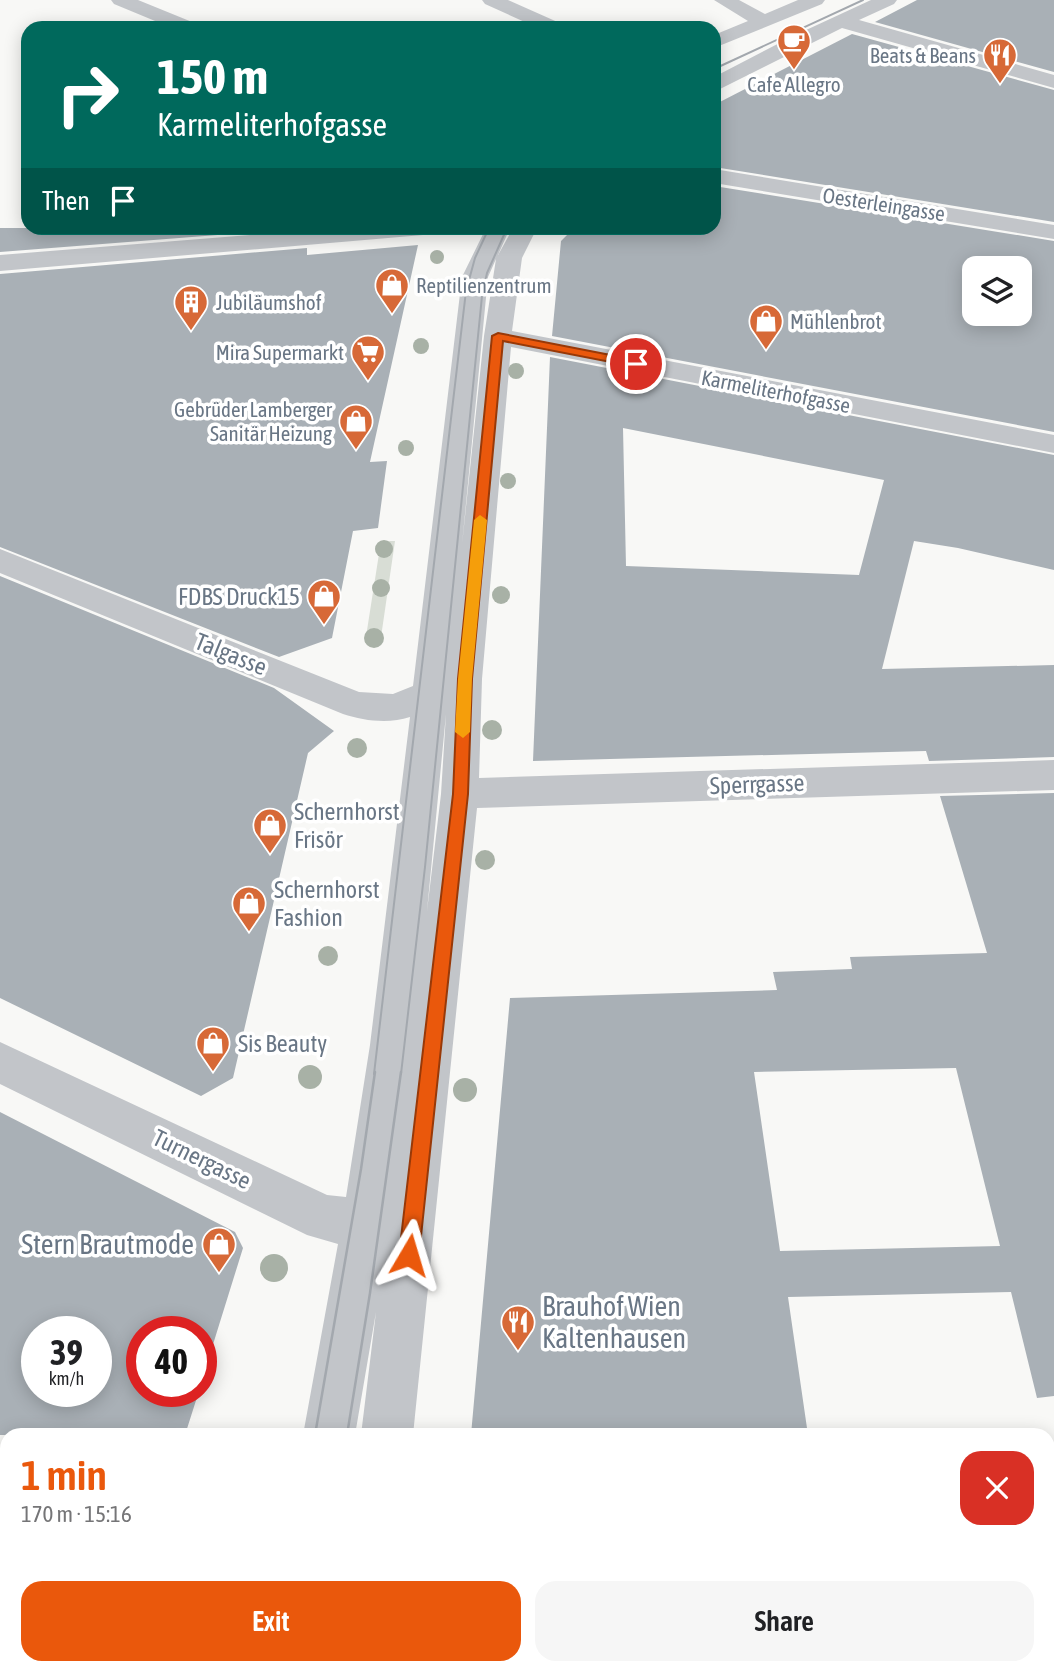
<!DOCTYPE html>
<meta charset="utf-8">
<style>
:root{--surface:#fff;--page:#f6f6f6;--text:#202124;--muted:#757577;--accent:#ea580c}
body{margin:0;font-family:"Asap Condensed",sans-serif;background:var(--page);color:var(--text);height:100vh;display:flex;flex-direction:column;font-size:26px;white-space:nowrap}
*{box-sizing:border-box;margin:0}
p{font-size:23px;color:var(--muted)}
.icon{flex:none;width:38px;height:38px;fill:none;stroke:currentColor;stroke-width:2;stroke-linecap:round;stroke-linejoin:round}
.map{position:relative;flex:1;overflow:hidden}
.details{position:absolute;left:0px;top:1428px;width:1055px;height:247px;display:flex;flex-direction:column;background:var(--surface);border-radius:21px 21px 0 0;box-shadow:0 4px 18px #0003}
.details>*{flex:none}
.top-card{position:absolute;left:21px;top:21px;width:700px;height:214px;border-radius:21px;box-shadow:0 4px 18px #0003;background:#00695c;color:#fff;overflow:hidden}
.fabs{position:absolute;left:962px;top:256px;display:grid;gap:14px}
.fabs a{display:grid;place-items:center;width:70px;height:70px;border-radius:14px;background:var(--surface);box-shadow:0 4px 18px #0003;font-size:35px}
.speed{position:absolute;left:21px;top:1316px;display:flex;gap:14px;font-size:35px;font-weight:700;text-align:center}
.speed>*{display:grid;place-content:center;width:91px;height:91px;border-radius:50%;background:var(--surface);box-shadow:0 4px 18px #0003;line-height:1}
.speed small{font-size:18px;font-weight:400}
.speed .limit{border:10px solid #d22;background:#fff;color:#111}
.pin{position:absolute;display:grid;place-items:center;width:60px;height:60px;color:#fff;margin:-30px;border:4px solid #fff;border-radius:50%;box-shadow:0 2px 7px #0007}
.me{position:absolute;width:77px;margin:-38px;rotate:7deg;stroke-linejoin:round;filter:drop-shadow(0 0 5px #0008)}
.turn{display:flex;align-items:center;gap:24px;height:147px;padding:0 21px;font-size:32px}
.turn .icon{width:91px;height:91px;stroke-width:2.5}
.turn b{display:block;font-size:49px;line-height:60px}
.then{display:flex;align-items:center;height:66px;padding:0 21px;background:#0003;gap:14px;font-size:26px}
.round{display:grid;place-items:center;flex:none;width:74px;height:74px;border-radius:21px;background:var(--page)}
.overview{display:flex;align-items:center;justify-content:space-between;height:119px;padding:0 21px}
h1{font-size:42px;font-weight:600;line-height:52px;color:var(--accent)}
.cta{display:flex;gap:14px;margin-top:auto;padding:14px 21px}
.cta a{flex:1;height:80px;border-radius:21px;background:var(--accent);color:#fff;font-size:28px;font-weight:600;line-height:80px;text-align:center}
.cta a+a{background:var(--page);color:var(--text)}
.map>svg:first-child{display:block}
</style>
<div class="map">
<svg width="1054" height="1674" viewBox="0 0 1054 1674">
<rect width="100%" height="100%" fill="#f8f8f6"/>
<path fill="#d8ddd5" d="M381 541H395L380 644 365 643Z"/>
<path fill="#a9b0b6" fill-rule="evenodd" d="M917 0H1054V72L875 22Z
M852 34 1054 90V222L714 167V105Z
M714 186 1054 241V432L552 336 561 241 574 228H714ZM975 268H1020V313H975Z
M0 228H306L0 252Z
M418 245 370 462 387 461 378 528 353 531 332 638 279 657 0 547V274L307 248V255Z
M550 357 1054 455V570L958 548 914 541 882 669 1054 665V757L929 761 926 751 533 761ZM623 428 884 480 859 575 626 566Z
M0 576 274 688 334 731 308 753 233 1078 201 1096 0 998Z
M1054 793V1396L1037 1398 1011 1292 788 1297 808 1435H471L510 998 777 990 773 972 852 969 850 957 987 953 940 796ZM956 1068 1000 1246 780 1251 754 1072Z
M0 1112 235 1232 243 1248 201 1383V1332H142V1391H199L185 1435H0ZM37 1332H96V1391H37Z"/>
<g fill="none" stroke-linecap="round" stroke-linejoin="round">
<path fill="#c2c5c9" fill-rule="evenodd" d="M111 0H138L197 24 200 28H172L114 4Z
M482 0H508L562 24 565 28H538L485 4Z
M714 0H739L765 14 798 0H825L822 4 714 48V35L748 21Z
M871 0H897L894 4 859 20 1054 75V88L842 28 714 92V77L791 37Z
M714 169 1054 225V239L714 183Z
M339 228H435L432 233 423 235 0 271V255Z
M486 228H510L498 255 513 228H537L522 258 512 331 1054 435V453L511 347 482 679 479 778 1054 760V790L477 808 413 1435H361L376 1312 355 1435H303L338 1244 307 1235 0 1084V1042L327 1195 346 1197 370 1045 410 717C389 724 364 721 343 714L0 573V549L359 692 393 694 413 686 462 277ZM496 259 484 336 462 545 488 277ZM446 714 441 794 427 911Z
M255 1668H313L312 1674H254Z
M314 1668H372L370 1674H312Z"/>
<path stroke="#a3a8ae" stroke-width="2" d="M714 69 863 0
M374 1074 466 291 475 258 489 228
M401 1074 425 867 482 296 487 273 507 228"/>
<path stroke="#a3a8ae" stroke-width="2.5" d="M315 1435 361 1169 375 1072
M347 1435 370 1293 401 1072
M265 1674 266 1668
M304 1674 305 1668"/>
</g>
<g fill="#a8b1a6">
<circle cx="437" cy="257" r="7"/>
<circle cx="421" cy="346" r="8"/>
<circle cx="516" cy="371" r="8"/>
<circle cx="406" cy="448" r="8"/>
<circle cx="508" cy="481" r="8"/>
<circle cx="384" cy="549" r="9"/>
<circle cx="381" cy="588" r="9"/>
<circle cx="501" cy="595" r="9"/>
<circle cx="374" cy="638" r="10"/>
<circle cx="492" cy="730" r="10"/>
<circle cx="357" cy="748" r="10"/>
<circle cx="485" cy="860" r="10"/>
<circle cx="328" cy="956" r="10"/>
<circle cx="310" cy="1077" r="12"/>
<circle cx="465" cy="1090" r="12"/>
<circle cx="274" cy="1268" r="14"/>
</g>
<path fill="#ea580c" stroke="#983908" stroke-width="2" d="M498 333 636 360 642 364 636 367 503 341 472 679 468 794 419 1255 416 1262 409 1265 402 1262 399 1255 453 794 458 679 492 336Z"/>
<path fill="#f59e0b" d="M480 515 487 520 472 679 470 732 463 738 455 732 458 679 474 520Z"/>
<defs>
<g id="cafe-pin" transform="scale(1.75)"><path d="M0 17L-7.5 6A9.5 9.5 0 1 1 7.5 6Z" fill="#d76937" stroke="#fff"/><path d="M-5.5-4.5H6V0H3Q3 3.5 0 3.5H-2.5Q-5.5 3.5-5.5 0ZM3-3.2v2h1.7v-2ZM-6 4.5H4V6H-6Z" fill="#fff"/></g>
<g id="restaurant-pin" transform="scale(1.75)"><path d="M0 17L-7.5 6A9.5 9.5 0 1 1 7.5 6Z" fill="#d76937" stroke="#fff"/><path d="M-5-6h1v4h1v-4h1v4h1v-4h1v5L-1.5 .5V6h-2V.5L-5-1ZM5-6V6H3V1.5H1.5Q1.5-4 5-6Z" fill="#fff"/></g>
<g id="shop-pin" transform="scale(1.75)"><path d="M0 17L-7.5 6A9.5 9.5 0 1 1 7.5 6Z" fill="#d76937" stroke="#fff"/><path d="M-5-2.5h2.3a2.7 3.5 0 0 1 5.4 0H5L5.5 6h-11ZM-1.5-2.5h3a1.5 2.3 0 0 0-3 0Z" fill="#fff"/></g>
<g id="building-pin" transform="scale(1.75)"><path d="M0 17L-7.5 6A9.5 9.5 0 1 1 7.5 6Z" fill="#d76937" stroke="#fff"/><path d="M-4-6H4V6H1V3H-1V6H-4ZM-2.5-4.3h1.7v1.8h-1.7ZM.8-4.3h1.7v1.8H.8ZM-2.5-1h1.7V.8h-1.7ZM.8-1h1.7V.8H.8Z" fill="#fff"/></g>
<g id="supermarket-pin" transform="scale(1.75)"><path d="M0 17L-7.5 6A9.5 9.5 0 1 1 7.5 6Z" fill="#d76937" stroke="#fff"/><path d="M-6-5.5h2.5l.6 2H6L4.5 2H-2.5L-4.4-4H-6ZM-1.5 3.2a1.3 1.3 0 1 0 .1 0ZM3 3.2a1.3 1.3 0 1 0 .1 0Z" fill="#fff"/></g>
</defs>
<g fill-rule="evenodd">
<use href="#cafe-pin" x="794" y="41"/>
<use href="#restaurant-pin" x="1000" y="55"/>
<use href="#shop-pin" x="392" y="285"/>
<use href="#building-pin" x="191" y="302"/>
<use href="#shop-pin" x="766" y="321"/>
<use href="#supermarket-pin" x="368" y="352"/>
<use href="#shop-pin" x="356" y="421"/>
<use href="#shop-pin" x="324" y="596"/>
<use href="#shop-pin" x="270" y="825"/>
<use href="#shop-pin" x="249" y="903"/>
<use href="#shop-pin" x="213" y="1043"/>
<use href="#shop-pin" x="219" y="1244"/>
<use href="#restaurant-pin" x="518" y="1322"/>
</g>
<g text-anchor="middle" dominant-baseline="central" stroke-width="7" stroke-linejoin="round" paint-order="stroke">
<g font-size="21" fill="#697685" stroke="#fff" text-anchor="end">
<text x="976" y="55">Beats &amp; Beans</text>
<text x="794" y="84" text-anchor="middle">Cafe Allegro</text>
<text x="416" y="285" text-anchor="start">Reptilienzentrum</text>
<text x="216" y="302" text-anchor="start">Jubiläumshof</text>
<text x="790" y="321" text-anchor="start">Mühlenbrot</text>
<text x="344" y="352">Mira Supermarkt</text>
<text x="332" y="409">Gebrüder Lamberger<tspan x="332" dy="24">Sanitär Heizung</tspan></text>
</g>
<g font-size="21" fill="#697685" stroke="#fff">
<text transform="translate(884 204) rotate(9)">Oesterleingasse</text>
<text transform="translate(776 391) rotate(11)">Karmeliterhofgasse</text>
</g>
<g font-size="24" fill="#697685" stroke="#fff" text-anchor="start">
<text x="300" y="596" text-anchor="end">FDBS Druck15</text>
<text x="294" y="811">Schernhorst<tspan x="294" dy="28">Frisör</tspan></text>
<text x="274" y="889">Schernhorst<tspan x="274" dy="28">Fashion</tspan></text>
<text x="238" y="1043">Sis Beauty</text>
</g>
<g font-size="24" fill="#697685" stroke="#fff">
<text transform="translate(231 654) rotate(22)">Talgasse</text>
<text transform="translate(757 784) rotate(-2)">Sperrgasse</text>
<text transform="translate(202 1159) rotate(26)">Turnergasse</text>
</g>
<g font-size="28" fill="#697685" stroke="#fff" text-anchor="end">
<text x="194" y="1244">Stern Brautmode</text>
<text x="542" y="1306" text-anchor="start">Brauhof Wien<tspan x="542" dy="32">Kaltenhausen</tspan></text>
</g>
</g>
</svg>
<div class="fabs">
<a><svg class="icon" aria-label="layers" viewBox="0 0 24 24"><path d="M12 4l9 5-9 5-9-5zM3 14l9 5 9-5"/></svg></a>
</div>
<div class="speed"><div>39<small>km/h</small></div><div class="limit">40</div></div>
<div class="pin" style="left:636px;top:364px;background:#d93025"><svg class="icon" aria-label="arrive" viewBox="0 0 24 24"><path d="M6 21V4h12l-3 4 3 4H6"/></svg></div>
<svg class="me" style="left:409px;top:1255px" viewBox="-20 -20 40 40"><path d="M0-17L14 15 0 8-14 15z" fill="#ea580c" stroke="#fff" stroke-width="4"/></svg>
<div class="top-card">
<div class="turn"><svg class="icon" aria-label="right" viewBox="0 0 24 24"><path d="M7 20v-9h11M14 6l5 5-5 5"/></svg><div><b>150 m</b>Karmeliterhofgasse</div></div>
<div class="then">Then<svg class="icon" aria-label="arrive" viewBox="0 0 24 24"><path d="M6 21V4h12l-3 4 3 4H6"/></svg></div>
</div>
<section class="details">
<div class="overview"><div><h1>1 min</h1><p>170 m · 15:16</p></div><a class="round" style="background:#d93025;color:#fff"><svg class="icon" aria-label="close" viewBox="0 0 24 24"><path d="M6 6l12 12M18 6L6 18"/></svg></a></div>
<div class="cta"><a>Exit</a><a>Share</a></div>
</section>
</div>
